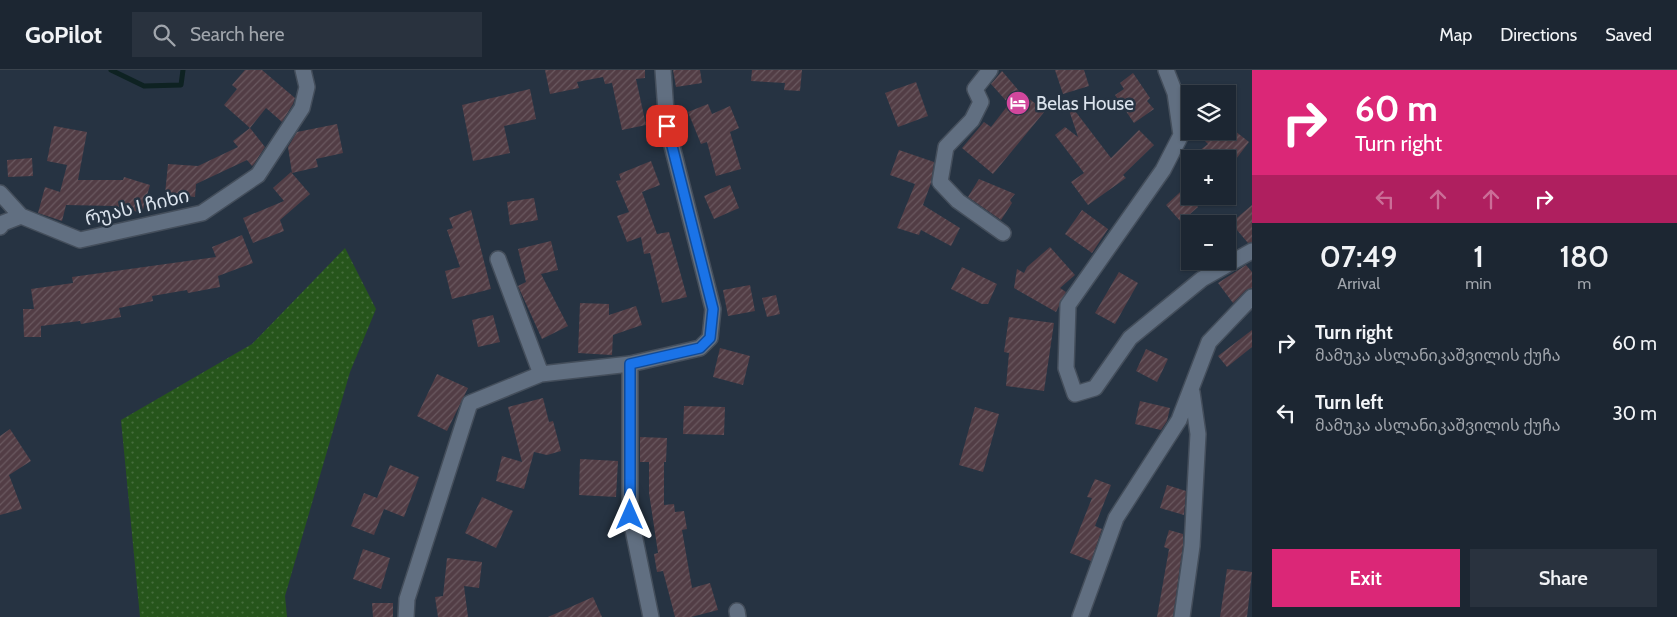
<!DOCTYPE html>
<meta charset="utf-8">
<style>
:root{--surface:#1c2632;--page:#29323e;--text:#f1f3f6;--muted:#a0a5ac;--line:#3a434d;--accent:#db2777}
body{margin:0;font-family:Cabin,"Noto Sans Georgian",sans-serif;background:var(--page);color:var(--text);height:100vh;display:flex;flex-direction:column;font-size:19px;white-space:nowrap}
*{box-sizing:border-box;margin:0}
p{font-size:16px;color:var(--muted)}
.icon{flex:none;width:28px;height:28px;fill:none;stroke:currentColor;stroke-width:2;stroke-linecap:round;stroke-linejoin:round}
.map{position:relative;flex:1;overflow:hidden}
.sheet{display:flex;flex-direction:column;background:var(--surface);width:425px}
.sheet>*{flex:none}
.guide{background:#db2777;color:#fff;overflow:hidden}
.fabs{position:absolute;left:1181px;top:15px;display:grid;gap:10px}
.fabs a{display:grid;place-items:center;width:55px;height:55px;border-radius:0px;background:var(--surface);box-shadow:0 1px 4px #0004,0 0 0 1px var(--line);font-size:25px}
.pin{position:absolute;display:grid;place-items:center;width:42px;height:42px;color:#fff;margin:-21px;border-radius:10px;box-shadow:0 2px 8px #0006}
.me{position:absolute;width:55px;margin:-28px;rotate:0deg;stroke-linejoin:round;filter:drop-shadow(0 0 4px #0008)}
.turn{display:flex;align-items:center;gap:18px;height:105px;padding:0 20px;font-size:22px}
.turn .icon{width:65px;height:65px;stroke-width:2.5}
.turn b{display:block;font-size:35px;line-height:42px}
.lanes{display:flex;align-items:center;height:48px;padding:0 20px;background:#0003;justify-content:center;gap:25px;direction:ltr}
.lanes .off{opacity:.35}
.eta{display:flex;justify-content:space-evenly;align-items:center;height:85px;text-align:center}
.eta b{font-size:30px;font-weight:600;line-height:35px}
.primary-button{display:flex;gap:10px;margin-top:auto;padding:10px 20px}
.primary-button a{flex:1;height:58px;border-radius:0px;background:var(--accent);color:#fff;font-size:20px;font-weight:600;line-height:58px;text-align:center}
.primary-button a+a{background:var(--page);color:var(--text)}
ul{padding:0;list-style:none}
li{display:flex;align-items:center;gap:15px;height:70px;padding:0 20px}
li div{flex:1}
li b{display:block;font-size:19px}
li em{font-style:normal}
header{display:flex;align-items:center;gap:30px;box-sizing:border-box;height:70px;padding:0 25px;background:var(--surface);border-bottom:1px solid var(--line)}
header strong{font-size:24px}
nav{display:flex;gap:28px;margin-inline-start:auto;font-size:18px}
.search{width:350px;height:45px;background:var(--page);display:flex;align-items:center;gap:12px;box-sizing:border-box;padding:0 18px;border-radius:0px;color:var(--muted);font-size:19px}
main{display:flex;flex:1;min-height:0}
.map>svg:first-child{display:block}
</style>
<header>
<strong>GoPilot</strong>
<div class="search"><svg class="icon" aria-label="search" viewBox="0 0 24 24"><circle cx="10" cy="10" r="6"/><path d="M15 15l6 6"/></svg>Search here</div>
<nav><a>Map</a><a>Directions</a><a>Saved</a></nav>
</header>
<main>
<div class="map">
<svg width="1252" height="547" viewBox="0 0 1252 547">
<defs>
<pattern id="grass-dots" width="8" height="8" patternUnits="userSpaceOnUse" patternTransform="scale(1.25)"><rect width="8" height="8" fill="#26551b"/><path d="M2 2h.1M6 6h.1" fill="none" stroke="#456d3c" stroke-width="1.8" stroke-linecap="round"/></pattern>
<pattern id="building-hatch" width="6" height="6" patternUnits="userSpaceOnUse" patternTransform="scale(1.25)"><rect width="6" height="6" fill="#523d45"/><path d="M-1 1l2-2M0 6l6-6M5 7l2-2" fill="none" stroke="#6a5960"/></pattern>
</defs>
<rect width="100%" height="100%" fill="#263342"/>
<path fill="url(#grass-dots)" d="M345 178 376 239 350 302 285 526 287 547H140L121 350 252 274Z"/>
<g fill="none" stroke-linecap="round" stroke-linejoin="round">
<path stroke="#0e2222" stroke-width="5" d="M111 0 144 16 181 15 183 0"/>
</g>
<path fill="url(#building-hatch)" d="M245 0H262L295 28 293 34 282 52 266 38 250 58 224 35 237 19 232 15Z
M545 0H645V8L636 9 646 55 622 60 612 13 605 14 603 7 577 12 579 18 550 24Z
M673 0H700L702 13 676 17Z
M752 0H802L800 21 784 20 785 13 751 11Z
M1055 0H1084L1089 16 1063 24Z
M1002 1 1019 21 1045 41 993 104 962 78 984 52 991 57 1009 34 991 14Z
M1133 3 1150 28 1147 31 1154 39 1134 53 1115 25 1124 19 1120 13Z
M916 12 928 46 898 57 885 23Z
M530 19 536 49 504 56 510 83 473 91 462 35Z
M1069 33 1111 88 1139 60 1154 75 1123 105 1126 108 1088 135 1071 112 1084 103 1055 65 1065 57 1078 67 1067 34Z
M708 34 712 44 730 36 739 58 730 62 741 99 716 106 707 72 701 74 688 42Z
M337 54 343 83 316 89 318 97 292 103 288 77 297 62Z
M54 56 87 62 78 110H123L124 107 150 115 142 143 116 136 66 135 62 151 38 143 45 117 60 122 67 95 47 91Z
M250 58 265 77 254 94 252 96 247 90 196 114 195 127 165 124 168 94 198 96 238 77 233 71Z
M1213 61H1235L1249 72 1233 93 1228 89H1189L1208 74 1205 71Z
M899 80 934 92 931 113 923 135 960 158 951 176 921 160 919 165 897 158 915 114 890 105Z
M32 88 33 106 8 107 7 90Z
M651 91 660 115 642 122 657 164 669 162 687 227 662 233 650 183 644 184 641 167 627 172 617 146 629 142 616 111 621 110 619 104Z
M291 102 310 124 280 150 284 161 253 173 243 148 284 131 273 118Z
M979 109 1015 124 1010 130 1012 133 1001 150 968 127Z
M1190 113V128L1198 137 1181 152 1166 135Z
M730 115 739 138 714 149 704 126Z
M534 128 538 150 510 155 507 132Z
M1252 135V172L1248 173 1231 153Z
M471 140 491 219 452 229 445 201 460 197 447 160 453 158 449 148Z
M1082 140 1108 159 1092 183 1065 164Z
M242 165 253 193 218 206 220 217 188 223 187 220 152 226 153 231 119 238 121 247 81 254 80 251 41 256V267H24L23 239H34L31 219 73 213 72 207 216 187 212 177Z
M551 171 558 200 541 204 568 256 542 269 518 216 526 212 518 179Z
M1050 177 1075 205 1060 218 1066 222 1056 242 1014 218 1017 199 1024 203 1027 197Z
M1246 195 1252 202V218L1246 220 1233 233 1218 213Z
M962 197 997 214 988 234H982L951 219Z
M1119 202 1138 213 1115 254 1095 243Z
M750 215 755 241 728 246 723 220Z
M776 225 780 244 767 247 762 228Z
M580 233 609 234V245L636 236 642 255 613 265 612 285 578 283Z
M493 245 500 272 478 277 472 250Z
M1009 247 1054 253 1044 321 1006 316 1009 283 1004 282Z
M1252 260V277L1227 297 1218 286Z
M720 278 750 286 743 315 713 307Z
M1146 279 1168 289 1157 312 1136 301Z
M437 304 468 318 447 361 417 346Z
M543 328 549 352 553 351 561 381 547 385 534 382 524 419 496 411 502 386 522 392 508 337Z
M1140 331 1170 338 1167 351 1161 360 1135 354Z
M684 336 725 337 724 365 683 364Z
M975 337 999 344 983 402 959 395Z
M10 359 31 391 9 405 22 439 0 445V366Z
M640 367 667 368 666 392H664V435L674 434 675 442 684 441 687 459 682 460 692 518 710 513 718 540 691 547H675L663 501 657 502 654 484 658 483 649 423V392H640Z
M580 389 618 391 616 427 579 425Z
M390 395 419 407 404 447 384 439 374 465 351 456 364 423 377 428Z
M1095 409 1111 415 1095 456 1102 459 1091 491 1070 483 1092 428 1087 427Z
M1167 415 1186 421 1184 445 1160 438Z
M482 427 513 441 496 478 465 463Z
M1169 460 1183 464V475L1173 547H1157L1169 479 1164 477Z
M363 479 390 488 381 519 353 509Z
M447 488 482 492 479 518 464 516 468 547H438L435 527 443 526Z
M1227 499 1252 502 1247 547H1220Z
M593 527 602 547H548Z
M372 533H393V547H373Z"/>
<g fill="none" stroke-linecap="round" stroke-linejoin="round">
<g stroke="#444e5b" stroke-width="18">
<path id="minor" d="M990 0 975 19 981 32 972 50 946 77 940 112 958 131 1003 163
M1166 0 1175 23 1181 65 1163 100 1068 235 1066 298 1075 324 1095 318 1130 268 1202 209 1252 181
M0 123 21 146 80 170 202 143 258 105 302 38 307 17 303 0
M0 157 3 153 21 146
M498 189 541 304
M630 294V445L651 547
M737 541 738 547
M406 547 407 529 470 333 541 304 630 294 700 278 710 268 713 239 667 56 663 0
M1080 547 1116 448 1179 350 1209 272 1252 227
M1182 547 1192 476 1198 364 1192 322"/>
</g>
<use href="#minor" stroke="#616f81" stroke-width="15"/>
</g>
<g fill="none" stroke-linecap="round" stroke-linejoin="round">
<g stroke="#114b97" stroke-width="12">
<path id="route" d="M630 445V294L700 278 710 268 713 239 667 56"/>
</g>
<use href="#route" stroke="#1a73e8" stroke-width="9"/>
</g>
<defs>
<g id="hotel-disc" transform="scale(1.25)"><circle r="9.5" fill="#d1479c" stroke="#263342"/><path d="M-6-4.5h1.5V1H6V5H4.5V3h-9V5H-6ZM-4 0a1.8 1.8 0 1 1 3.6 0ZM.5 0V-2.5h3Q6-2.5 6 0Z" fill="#fff"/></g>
</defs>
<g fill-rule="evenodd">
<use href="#hotel-disc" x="1018" y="33"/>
</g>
<g text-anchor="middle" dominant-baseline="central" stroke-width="5" stroke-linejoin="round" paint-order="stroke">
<g font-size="19" fill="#dbe3ed" stroke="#263342" text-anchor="start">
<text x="1036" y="33">Belas House</text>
</g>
<g font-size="19" fill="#dbe3ed" stroke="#263342">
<text transform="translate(137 137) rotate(-13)">რუას I ჩიხი</text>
</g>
</g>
</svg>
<div class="fabs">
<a><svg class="icon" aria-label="layers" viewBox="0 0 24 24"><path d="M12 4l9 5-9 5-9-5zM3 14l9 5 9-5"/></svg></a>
<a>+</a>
<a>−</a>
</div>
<div class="pin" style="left:667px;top:56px;background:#d93025"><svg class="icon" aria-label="arrive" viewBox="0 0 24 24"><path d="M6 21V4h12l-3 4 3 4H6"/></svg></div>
<svg class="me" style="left:630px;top:445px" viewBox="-20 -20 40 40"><path d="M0-17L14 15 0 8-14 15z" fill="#1a73e8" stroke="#fff" stroke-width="4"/></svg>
</div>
<section class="sheet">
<div class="guide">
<div class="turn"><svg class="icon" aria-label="right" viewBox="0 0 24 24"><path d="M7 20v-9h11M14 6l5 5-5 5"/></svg><div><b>60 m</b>Turn right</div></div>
<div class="lanes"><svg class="icon off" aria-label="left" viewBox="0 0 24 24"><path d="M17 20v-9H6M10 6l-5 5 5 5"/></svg><svg class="icon off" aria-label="ahead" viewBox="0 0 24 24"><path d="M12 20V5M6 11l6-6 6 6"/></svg><svg class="icon off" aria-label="ahead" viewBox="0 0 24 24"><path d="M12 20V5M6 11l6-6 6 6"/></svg><svg class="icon" aria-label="right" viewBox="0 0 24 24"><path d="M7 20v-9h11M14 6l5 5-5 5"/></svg></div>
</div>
<div class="eta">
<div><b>07:49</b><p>Arrival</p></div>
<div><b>1</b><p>min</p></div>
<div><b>180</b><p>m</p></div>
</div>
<ul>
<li><svg class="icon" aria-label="right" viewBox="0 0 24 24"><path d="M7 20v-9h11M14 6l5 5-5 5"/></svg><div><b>Turn right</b><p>მამუკა ასლანიკაშვილის ქუჩა</p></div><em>60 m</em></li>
<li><svg class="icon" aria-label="left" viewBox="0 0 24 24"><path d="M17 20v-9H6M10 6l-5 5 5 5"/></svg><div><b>Turn left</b><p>მამუკა ასლანიკაშვილის ქუჩა</p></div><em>30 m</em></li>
</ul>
<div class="primary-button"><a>Exit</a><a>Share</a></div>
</section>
</main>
